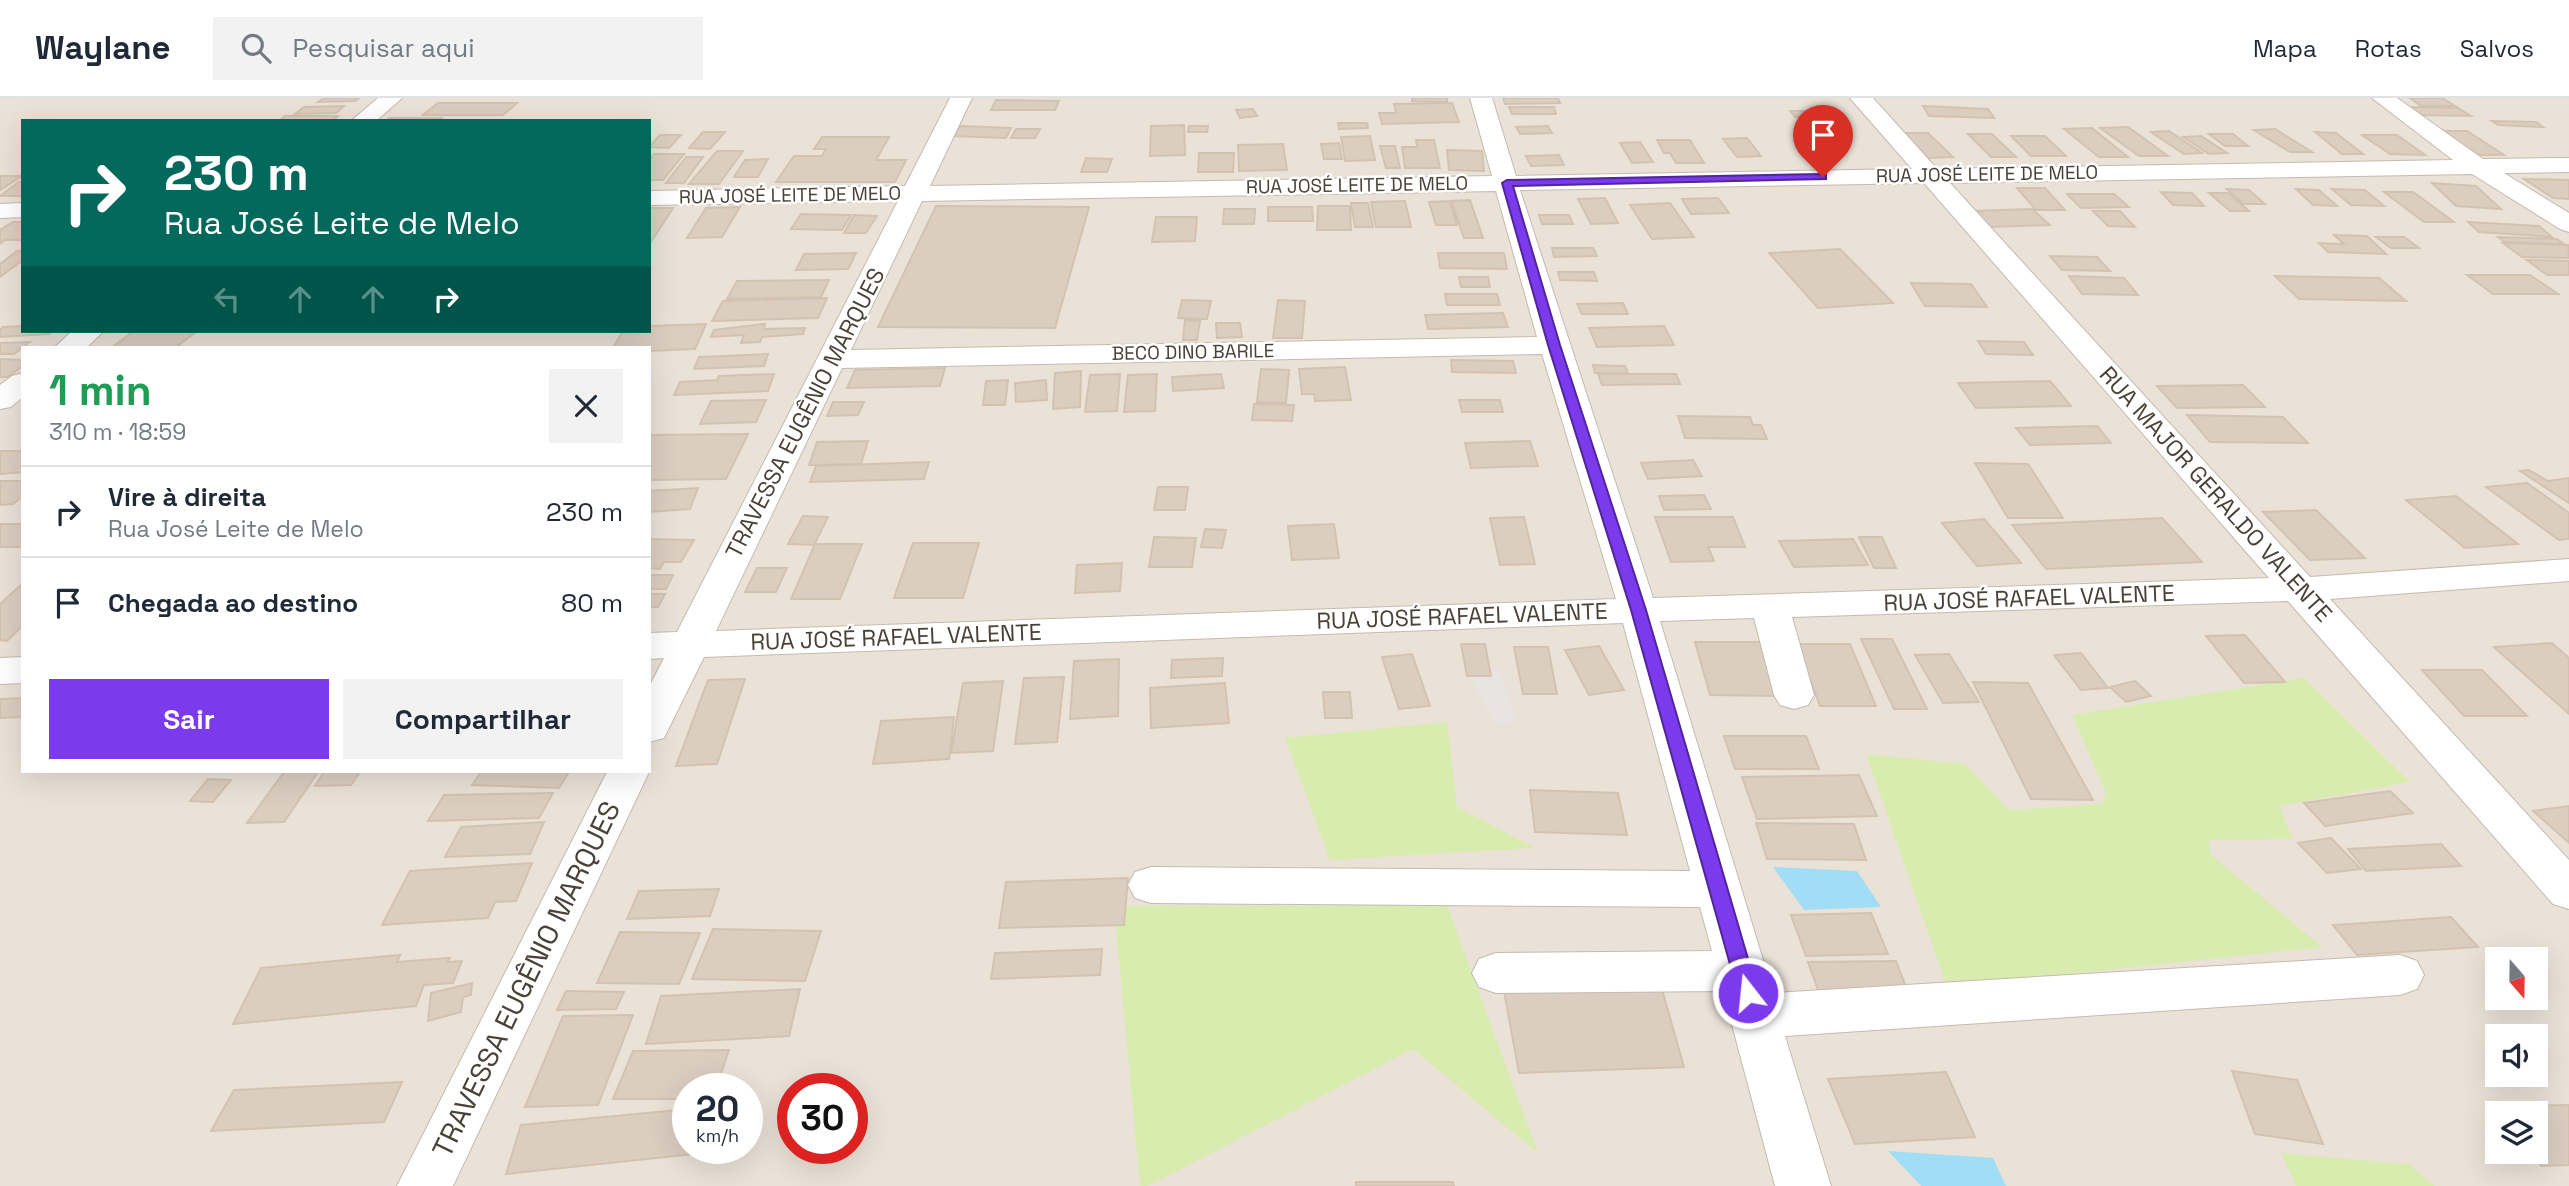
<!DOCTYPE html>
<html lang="pt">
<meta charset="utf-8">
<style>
:root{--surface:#fff;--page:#f2f2f3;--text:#1f2937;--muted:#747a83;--line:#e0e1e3;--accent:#7c3aed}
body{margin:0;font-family:"Space Grotesk",sans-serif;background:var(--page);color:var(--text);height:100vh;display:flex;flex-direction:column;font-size:26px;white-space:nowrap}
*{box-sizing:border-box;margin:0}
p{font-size:23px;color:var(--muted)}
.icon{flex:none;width:38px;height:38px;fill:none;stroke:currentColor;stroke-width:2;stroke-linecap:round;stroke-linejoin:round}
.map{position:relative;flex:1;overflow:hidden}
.panel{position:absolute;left:21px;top:248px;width:630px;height:427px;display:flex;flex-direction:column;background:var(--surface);border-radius:0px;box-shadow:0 7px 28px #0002}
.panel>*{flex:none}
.guide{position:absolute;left:21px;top:21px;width:630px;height:214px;border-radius:0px;box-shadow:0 7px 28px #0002;background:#00695c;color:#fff;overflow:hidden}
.needle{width:46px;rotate:160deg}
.buttons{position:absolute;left:2485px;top:849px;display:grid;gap:14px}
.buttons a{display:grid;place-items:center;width:63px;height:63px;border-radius:0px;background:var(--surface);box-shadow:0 7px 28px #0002;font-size:35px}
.speed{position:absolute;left:672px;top:975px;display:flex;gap:14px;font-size:35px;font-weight:700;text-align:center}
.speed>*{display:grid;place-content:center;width:91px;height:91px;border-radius:50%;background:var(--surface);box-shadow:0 7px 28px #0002;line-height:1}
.speed small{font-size:18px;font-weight:400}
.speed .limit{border:10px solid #d22;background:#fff;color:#111}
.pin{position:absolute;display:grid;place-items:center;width:60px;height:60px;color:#fff;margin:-72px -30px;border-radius:50% 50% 50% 0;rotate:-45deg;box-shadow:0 0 7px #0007}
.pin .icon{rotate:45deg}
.me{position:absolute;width:77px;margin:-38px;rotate:344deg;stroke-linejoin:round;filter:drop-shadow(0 0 5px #0008)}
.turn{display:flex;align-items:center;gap:24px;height:147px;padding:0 28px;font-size:32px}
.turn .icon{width:91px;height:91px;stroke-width:2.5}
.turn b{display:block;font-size:49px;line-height:60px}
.lanes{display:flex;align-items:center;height:66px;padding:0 28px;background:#0003;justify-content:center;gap:35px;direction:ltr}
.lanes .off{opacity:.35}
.round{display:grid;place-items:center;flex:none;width:74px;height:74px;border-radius:0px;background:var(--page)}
.head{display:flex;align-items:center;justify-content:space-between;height:119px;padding:0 28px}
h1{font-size:42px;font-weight:800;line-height:52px;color:#1e9e55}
.action{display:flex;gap:14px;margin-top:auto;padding:14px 28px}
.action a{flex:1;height:80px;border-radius:0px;background:var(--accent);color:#fff;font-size:28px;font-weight:800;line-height:80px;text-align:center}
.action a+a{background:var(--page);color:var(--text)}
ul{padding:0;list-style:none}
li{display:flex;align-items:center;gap:21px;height:91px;padding:0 28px;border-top:2px solid var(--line)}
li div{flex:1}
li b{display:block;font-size:26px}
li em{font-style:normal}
header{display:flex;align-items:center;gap:42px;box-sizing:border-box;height:98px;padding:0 35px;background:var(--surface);border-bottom:2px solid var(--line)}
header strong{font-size:33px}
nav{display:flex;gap:38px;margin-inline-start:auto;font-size:24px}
.search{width:490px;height:63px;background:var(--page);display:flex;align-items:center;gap:18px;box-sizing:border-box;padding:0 24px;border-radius:0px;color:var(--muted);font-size:26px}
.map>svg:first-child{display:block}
</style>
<header>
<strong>Waylane</strong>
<div class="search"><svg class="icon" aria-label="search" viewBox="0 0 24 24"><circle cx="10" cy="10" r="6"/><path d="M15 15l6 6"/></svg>Pesquisar aqui</div>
<nav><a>Mapa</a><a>Rotas</a><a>Salvos</a></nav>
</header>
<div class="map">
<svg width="2569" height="1088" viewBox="0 0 2569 1088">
<rect width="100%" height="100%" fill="#f6f1e9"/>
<path fill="#eae2d7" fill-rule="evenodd" d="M0 0H2569V1088H0ZM23 23H649V233H23ZM23 250H649V674H23ZM2497 861H2536V900H2497ZM2497 938H2536V976H2497ZM688 990H747V1050H688ZM793 990H852V1050H793ZM2497 1015H2536V1054H2497Z"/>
<path fill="#d8ecb0" d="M2304 580 2410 684 2279 708 2293 741 2209 742 2210 756 2322 849 1947 889 1866 656 1965 666 2009 712 2102 706 2106 695 2072 617Z
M1447 624 1457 709 1535 750 1330 762 1285 640Z
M1447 807 1538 1055 1413 951 1148 1088H1140L1114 808Z
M2281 1055 2409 1066 2434 1088H2296Z"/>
<path fill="#e7e4e1" d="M1498 569 1517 623 1494 626 1470 579Z"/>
<path fill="#a2ddf6" d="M1773 769 1857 773 1881 809 1804 812Z
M1888 1053 1993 1060 2006 1088H1921Z"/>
<path fill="#dbcec1" stroke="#d4c2b0" stroke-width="2" d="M324 0H359L355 3 318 4Z
M1412 0H1447V4L1412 3Z
M1503 0H1558L1560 5 1505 6Z
M2410 0H2442L2455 8H2421Z
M996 2 1059 3 1055 12H991Z
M438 5H517L503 17H423Z
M1452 5 1459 24 1382 26 1379 15H1396L1394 6Z
M344 8 336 15 295 16 304 9Z
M1923 8 1988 11 1994 20 1929 18Z
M1509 9H1554L1556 16H1512Z
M2400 9 2458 10 2471 18 2413 17Z
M1253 11 1257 18 1240 20 1236 12Z
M1790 13H1834L1839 19H1795Z
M285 18H338L332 23H279Z
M389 20H442L439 23H386Z
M2492 23 2536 24 2543 29 2498 27Z
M1338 25H1367L1368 30 1339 31Z
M1184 27 1185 57 1150 58 1151 28Z
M960 28 1011 30 1006 40 953 38Z
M1189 28H1208L1207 34H1188Z
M1548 28 1552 35 1520 36 1516 29Z
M2128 29 2168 58H2139L2100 30Z
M2092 30 2128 59H2099L2064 31Z
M1016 31H1040L1035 40H1011Z
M2275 31 2312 54H2290L2254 32Z
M2169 33 2202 55 2184 56 2151 34Z
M2441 33H2467L2504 57H2478Z
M703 34H725L710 51 689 50Z
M2315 34 2336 35 2363 56H2342Z
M1899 35H1928L1953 59 1924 60Z
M1968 36H1992L2016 59H1991Z
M2209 36H2233L2248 48H2225Z
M660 37H681L669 50 649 49Z
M2362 37H2397L2425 57 2390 56Z
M1370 38 1375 62 1345 63 1341 39Z
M2011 38H2045L2066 58H2031Z
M2201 38 2227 55 2209 56 2183 39Z
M822 39H889L876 62H906L895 84H776L794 58H822L826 51H814Z
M1747 40 1761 58 1737 59 1723 41Z
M1416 42H1434L1440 70H1405L1402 49H1417Z
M1657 42H1690L1704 65H1676L1670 55H1664Z
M1640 44 1653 64 1632 65 1620 45Z
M1339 45 1342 61H1324L1321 46Z
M1283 46 1287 72 1239 73 1238 47Z
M1380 48H1395L1400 70H1386Z
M1447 52 1482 53 1484 73 1449 72Z
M717 53H743L719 86H689Z
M1199 55H1234L1233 74H1198Z
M654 56H684L663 82H649V62Z
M1559 57 1564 67 1531 68 1526 58Z
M686 59H703L684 85H666Z
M1086 60 1112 61 1107 74H1081Z
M768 61 758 79H734L745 62Z
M0 78H22L0 92Z
M2524 81 2569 82V101L2553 100Z
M19 84H23V98H0Z
M2432 85 2476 88 2501 111 2456 108Z
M2017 90H2045L2065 112H2036Z
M2227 91 2249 92 2265 106H2243Z
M2296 91 2319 92 2337 108 2313 107Z
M2332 91 2365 92 2384 108 2351 107Z
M2161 94 2192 95 2204 108 2173 107Z
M2384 94H2413L2454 124H2424Z
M2209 95H2228L2249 113H2230Z
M2067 96H2114L2129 109 2081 110Z
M1605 100 1618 125 1591 126 1578 101Z
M1718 100 1729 115 1691 116 1682 101Z
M1470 102 1483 140H1464L1451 103Z
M1405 103 1411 129H1376L1371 104Z
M1450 103 1457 127H1436L1429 104Z
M1351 105H1368L1373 129H1355Z
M1670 105 1694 139 1652 141 1630 107Z
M936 108 1089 109 1055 230 878 229Z
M1318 108H1350L1351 132H1317Z
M740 109 722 139 687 140 706 110Z
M1268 109H1312L1313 123H1268Z
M649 110H673L649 147Z
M1224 111H1255L1254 126H1223Z
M2032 111 2050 127 1988 129 1972 113Z
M2093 113H2120L2135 129 2108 128Z
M801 116 851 117 842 132 791 131Z
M854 117 877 118 866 135H844Z
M1539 117H1569L1573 126H1542Z
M1156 119H1197L1195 143 1152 144Z
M13 124H23V142H5L0 146V132Z
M2468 124 2539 128 2552 139 2479 134Z
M2334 137 2367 138 2386 156 2328 154 2319 145 2344 146Z
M2376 139H2404L2419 150H2391Z
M2498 139 2557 141 2564 146 2505 144Z
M2503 145 2568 147 2569 160 2522 159Z
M1552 150H1593L1597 158 1554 159Z
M1840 151 1893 205 1818 210 1769 155Z
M17 153H23V162L0 179V166Z
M856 155 848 171 796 172 804 156Z
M1438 155H1504L1507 171 1440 170Z
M2050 158 2097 159 2110 173 2062 172Z
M2527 162 2569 163V177H2547Z
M1558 174H1594L1597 183 1560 182Z
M2467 177H2530L2558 196H2493Z
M2069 178 2124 180 2138 197 2082 196Z
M2275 178 2379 180 2406 203 2299 201Z
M1459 179H1488L1490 189H1461Z
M829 182 821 199 727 201 737 183Z
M1911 185 1971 186 1987 209 1925 208Z
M1445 196H1497L1500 207H1447Z
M827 200 818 220 712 223 723 203Z
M1182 202 1211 203 1207 221 1178 220Z
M1278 202 1305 203 1302 240H1273Z
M1623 205 1628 216H1582L1577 206Z
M1503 215 1508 229 1428 231 1425 217Z
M1185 222 1200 223 1197 242H1183Z
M1216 225H1240L1242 239 1217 240Z
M706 226 695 251 649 253V250H613L623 233H649V228Z
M765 226 764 231 805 230 803 236 762 239 760 244 741 245 744 237 711 239 714 232Z
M23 228V233H53L49 236 0 239V232L3 229Z
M1664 228 1674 247 1597 249 1589 230Z
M134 233 196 234 175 250H111Z
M1978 243 2024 244 2033 257 1986 256Z
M30 244 14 256H0V245Z
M768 256 764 268 694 271 699 259Z
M0 261 23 262V268L7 279H0Z
M1451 262 1513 263 1516 275 1452 274Z
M1593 267 1625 268 1628 275H1595Z
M1345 269 1351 302 1315 303 1314 296H1302L1299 271Z
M945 270 940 288 847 290 855 272Z
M1261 271 1289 272 1286 305 1257 304Z
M1081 273 1080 309 1053 311 1055 275Z
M774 276 768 293 674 297 680 284 717 282 719 278Z
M1120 276 1117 313 1085 314 1090 277Z
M1157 276 1155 313 1124 314 1128 277Z
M1221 276 1224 290 1173 293 1172 279Z
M1598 276H1676L1680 286 1602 287Z
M1008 282 1005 307H983L986 283Z
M1046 282 1047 302 1016 304 1015 285Z
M2050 283 2071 308 1976 310 1958 285Z
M2243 287 2265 309 2177 310 2157 288Z
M766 302 756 324 700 326 711 303Z
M1459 302H1500L1503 314H1462Z
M833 304H864L858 317 827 318Z
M1254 306 1294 307 1292 323 1252 322Z
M2187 317 2283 319 2308 345 2210 344Z
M1678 318 1750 319 1753 327H1761L1767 341 1685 340Z
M2097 328 2111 345 2030 347 2016 330Z
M748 336 726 381 649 382V337Z
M868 343 861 366 809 367 817 344Z
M1530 343 1538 368 1471 370 1465 345Z
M0 353H23V374L0 376Z
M1693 362 1702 378 1648 381 1641 365Z
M929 364 924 381 810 384 816 368Z
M1975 365 2028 366 2063 420H2008Z
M2529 372 2548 383 2569 380V405L2520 373Z
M0 383H23V398L13 406 0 407Z
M2527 385 2569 415V441L2559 442 2486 389Z
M1158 389H1188L1185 412H1154Z
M698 390 690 411 649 414V393Z
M1704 397 1711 411 1664 412 1659 398Z
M2456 398 2518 446 2465 450 2406 402Z
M2316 412 2365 460 2310 462 2263 414Z
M803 418 828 419 814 447 788 446Z
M1524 419 1535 466 1500 467 1490 420Z
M1655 419H1733L1745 449H1708L1714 463 1671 464Z
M2162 420 2202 464 2046 471 2012 427Z
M1984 421 2002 442 2021 465 1977 468 1942 425Z
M0 426H23V449H0Z
M1334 426 1339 460 1292 462 1288 428Z
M1205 431 1226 432 1222 450 1201 449Z
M1154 439 1196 440 1192 469H1149Z
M1859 439H1882L1896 470H1874Z
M649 441 694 442 681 464H664L660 471 649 470Z
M1853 441 1868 467 1794 469 1779 443Z
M913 445H979L963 500H894Z
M815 446H862L840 501H791Z
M1122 465 1120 493 1075 495 1077 467Z
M757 470H787L776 494H745Z
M649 477H673L666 491H649Z
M23 485V527L7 543 0 542V506Z
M649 496H665L658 509H649Z
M2245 537 2285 584 2244 585 2206 538Z
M1861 541H1892L1927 611H1894Z
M1695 544H1764L1782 598 1710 597Z
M2552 545 2569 560V616L2494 549Z
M1461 546H1485L1491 578H1467Z
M1797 546H1850L1876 608H1820Z
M1599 548 1624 592 1589 597 1565 552Z
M1514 549H1548L1557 596H1523Z
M2081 555 2108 590 2081 592 2054 557Z
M1412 556 1430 608 1399 611 1382 559Z
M1949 556 1979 604 1943 605 1915 557Z
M1223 560 1222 578 1171 580 1172 562Z
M1119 561 1118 618 1070 621 1074 563Z
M2422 572H2482L2527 618H2464Z
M1064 579 1057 644 1015 646 1024 580Z
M745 581 717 666 676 668 708 582Z
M1003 583 993 653 951 655 963 585Z
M2135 583 2151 598 2126 604 2110 589Z
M1973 584 2028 585 2093 702 2031 701Z
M1225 585 1229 625 1151 630 1150 590Z
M1323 594H1350L1352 620H1325Z
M23 600V619L0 620V601Z
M954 619 949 661 873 666 881 623Z
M1724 638H1806L1819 671H1735Z
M284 674H318L284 724 247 725Z
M324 674H360L351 687 315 688Z
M481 674H569L559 690 472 687Z
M1859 677 1877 718 1757 721 1742 679Z
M208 681 231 682 213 704 190 703Z
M1530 692 1618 695 1627 737 1535 734Z
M2390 693 2413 715 2325 728 2304 705Z
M553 695 539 720 428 723 444 697Z
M2569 708V745L2533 713Z
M544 724 530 756 445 759 461 729Z
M1756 725 1854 726 1866 762 1767 761Z
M2331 740 2361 771 2327 775 2298 745Z
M2441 746 2461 768 2366 773 2348 751Z
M532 765 516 803 495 804 488 820 382 827 410 773Z
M1128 780 1124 827 999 830 1006 784Z
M719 791 710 818 627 821 639 793Z
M1871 815 1888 856 1806 858 1791 817Z
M2451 819 2478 849 2357 857 2333 827Z
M713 831 821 833 805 883 692 881Z
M620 834 700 835 679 886 597 885Z
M1102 851 1100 877 991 881 995 855Z
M400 857 397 864 450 860 447 864 462 863 453 885 424 887 416 908 233 926 261 870Z
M1896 863 1910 899 1821 900 1808 864Z
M472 885 471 897 463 899 461 914 428 923 431 895Z
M1661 888 1684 969 1519 975 1504 893Z
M800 891 789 938 646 946 661 898Z
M566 893 624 894 616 911 557 912Z
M633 917 598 1007 525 1009 563 918Z
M729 952 716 990H688V1001H613L633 953Z
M2232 973 2297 982 2323 1046 2255 1036Z
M1946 974 1975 1039 1855 1046 1828 981Z
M402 984 384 1024 211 1033 234 992Z
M2569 1007V1067L2541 1068 2531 1054H2536V1015H2503L2498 1008Z
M688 1011V1050H747V1019H756L750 1050 506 1076 521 1027Z
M1356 1084H1453L1454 1088H1356Z"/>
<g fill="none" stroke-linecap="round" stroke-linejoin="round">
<g stroke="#c5baae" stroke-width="2">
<path id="street" d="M378 0H402L376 23H351Z
M950 0H972L930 88 1492 78 1470 0H1492L1516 78 1912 71 1850 0H1873L1937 71 2453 62 2372 0H2397L2483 61 2569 60V74L2504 75 2569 115V134L2560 131 2472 76 1950 85 2310 479 2569 461V483L2330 501 2569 762V811L2553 806 2288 503 1792 519 1814 597 1808 607 1794 611 1780 607 1774 597 1754 520 1660 523 1773 895 2400 857 2417 863 2424 877 2417 891 2400 897 1785 938 1831 1088H1775L1723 893 1496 895 1479 889 1472 875 1479 861 1496 855 1712 853 1700 809 1151 805 1135 800 1128 787 1135 774 1151 769 1690 773 1623 525 704 559 664 640 649 644V589L664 560 649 561V535L677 534 898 103 649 107V93L905 88ZM1924 85 2269 480 1653 500 1520 92ZM1496 93 1537 239 851 252 922 103ZM1542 256 1616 501 716 533 842 270Z
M23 105V119L0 120V106Z
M72 233H104L86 250H54Z
M23 275V299L11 309 0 311V287L12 278Z
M23 559V585L0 586V560Z
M607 674H649L453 1088H397Z"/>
</g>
<use href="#street" fill="#fff" fill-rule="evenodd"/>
</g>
<path fill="#7c3aed" stroke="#51269a" stroke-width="2" d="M1823 76 1826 77V81L1513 88 1560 247 1646 512 1758 895 1755 901 1748 904 1741 901 1738 895 1631 512 1548 247 1502 85 1507 82Z"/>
<g text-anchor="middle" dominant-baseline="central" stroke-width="5" stroke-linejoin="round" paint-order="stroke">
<g font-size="19" fill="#4a4137" stroke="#fff">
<text transform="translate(1987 76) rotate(-1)">RUA JOSÉ LEITE DE MELO</text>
<text transform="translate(1357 87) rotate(-1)">RUA JOSÉ LEITE DE MELO</text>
<text transform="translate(790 97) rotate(-1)">RUA JOSÉ LEITE DE MELO</text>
<text transform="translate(1193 254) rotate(-1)">BECO DINO BARILE</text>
</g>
<g font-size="23" fill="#4a4137" stroke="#fff">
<text transform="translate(805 315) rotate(-63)">TRAVESSA EUGÊNIO MARQUES</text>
<text transform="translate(2216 396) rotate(48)">RUA MAJOR GERALDO VALENTE</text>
<text transform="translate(2029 500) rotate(-2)">RUA JOSÉ RAFAEL VALENTE</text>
<text transform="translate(1462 518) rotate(-2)">RUA JOSÉ RAFAEL VALENTE</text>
<text transform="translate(896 539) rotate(-2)">RUA JOSÉ RAFAEL VALENTE</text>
</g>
<g font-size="28" fill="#4a4137" stroke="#fff">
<text transform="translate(526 881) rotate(-64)">TRAVESSA EUGÊNIO MARQUES</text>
</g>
</g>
</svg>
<div class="buttons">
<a><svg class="needle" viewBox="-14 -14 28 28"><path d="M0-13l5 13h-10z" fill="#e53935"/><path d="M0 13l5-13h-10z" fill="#747a83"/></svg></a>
<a><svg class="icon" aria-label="sound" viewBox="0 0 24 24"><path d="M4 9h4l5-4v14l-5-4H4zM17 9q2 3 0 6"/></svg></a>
<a><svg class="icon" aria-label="layers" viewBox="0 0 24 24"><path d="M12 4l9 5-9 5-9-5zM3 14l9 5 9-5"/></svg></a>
</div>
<div class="speed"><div>20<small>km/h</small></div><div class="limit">30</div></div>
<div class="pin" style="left:1823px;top:79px;background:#d93025"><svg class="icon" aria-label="arrive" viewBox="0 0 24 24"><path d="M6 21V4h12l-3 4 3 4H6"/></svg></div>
<svg class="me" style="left:1748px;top:895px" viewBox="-20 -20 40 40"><circle r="17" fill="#7c3aed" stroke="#fff" stroke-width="3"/><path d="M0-11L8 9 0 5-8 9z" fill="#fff"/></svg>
<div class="guide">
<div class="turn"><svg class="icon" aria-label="right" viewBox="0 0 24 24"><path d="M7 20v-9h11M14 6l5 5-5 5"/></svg><div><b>230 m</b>Rua José Leite de Melo</div></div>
<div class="lanes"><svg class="icon off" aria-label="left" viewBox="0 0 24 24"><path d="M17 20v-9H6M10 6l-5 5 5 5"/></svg><svg class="icon off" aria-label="ahead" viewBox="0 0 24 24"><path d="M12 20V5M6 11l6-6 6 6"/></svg><svg class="icon off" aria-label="ahead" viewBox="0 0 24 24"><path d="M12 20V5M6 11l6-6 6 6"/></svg><svg class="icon" aria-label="right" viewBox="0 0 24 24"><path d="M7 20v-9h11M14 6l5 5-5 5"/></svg></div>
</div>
<section class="panel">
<div class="head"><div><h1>1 min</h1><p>310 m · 18:59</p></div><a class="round"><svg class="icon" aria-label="close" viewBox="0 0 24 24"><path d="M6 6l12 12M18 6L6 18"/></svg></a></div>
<ul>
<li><svg class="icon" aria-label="right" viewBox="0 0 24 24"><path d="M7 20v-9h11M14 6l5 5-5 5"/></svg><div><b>Vire à direita</b><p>Rua José Leite de Melo</p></div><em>230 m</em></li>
<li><svg class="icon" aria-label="arrive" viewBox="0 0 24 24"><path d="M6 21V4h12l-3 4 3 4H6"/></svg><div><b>Chegada ao destino</b></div><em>80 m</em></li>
</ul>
<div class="action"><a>Sair</a><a>Compartilhar</a></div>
</section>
</div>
